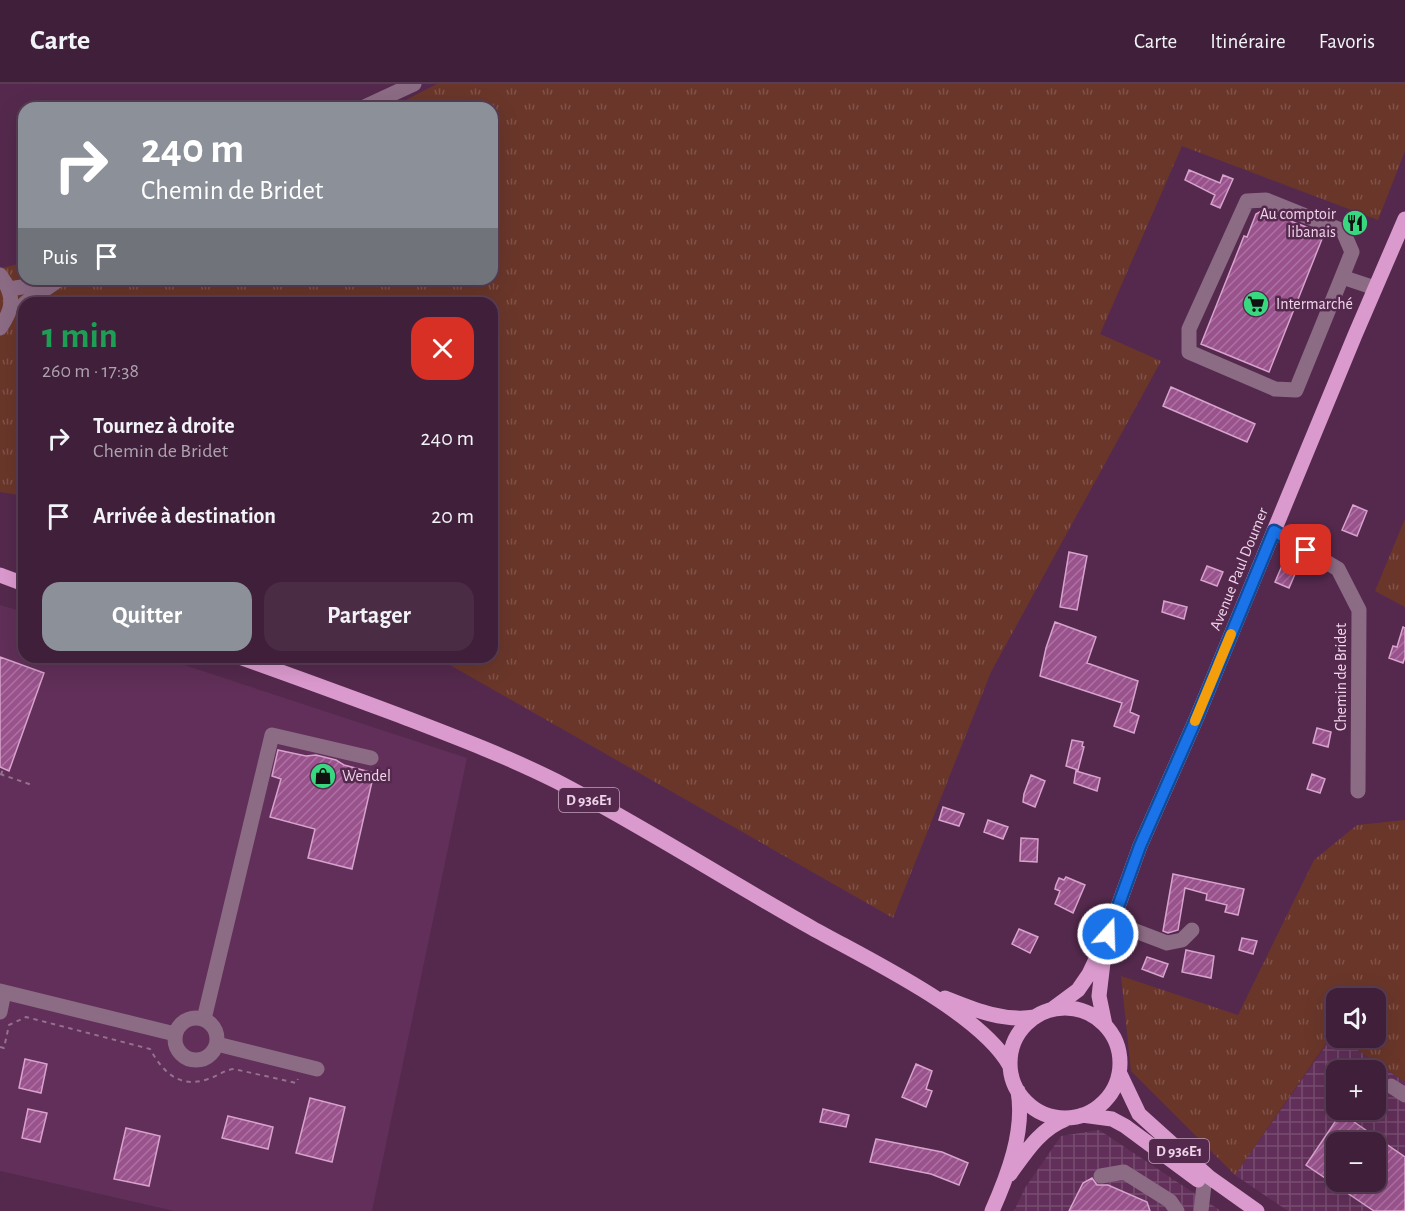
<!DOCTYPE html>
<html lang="fr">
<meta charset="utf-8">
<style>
:root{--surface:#3f1f3a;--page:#4a2c45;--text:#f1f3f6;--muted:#ada2af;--line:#583d54;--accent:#8c9099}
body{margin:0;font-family:"Alegreya Sans",sans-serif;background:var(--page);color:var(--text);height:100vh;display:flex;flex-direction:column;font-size:22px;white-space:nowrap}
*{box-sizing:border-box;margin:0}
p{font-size:20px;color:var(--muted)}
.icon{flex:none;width:33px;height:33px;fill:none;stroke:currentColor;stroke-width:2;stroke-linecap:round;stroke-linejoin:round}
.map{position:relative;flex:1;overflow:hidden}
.drawer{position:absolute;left:18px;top:213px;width:480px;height:366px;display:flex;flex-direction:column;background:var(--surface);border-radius:18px;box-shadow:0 6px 24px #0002,0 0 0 2px var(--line)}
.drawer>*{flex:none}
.banner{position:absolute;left:18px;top:18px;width:480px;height:183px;border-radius:18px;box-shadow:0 6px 24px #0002,0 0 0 2px var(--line);background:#8c9099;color:#fff;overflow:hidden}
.controls{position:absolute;left:1326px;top:904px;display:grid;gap:12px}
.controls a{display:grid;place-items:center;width:60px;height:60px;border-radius:12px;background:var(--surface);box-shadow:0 6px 24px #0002,0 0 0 2px var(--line);font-size:30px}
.pin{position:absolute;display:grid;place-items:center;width:51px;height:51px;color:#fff;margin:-26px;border-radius:12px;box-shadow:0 3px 9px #0006}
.me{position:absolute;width:66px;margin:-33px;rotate:20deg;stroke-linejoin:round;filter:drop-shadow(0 0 4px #0008)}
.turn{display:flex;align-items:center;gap:21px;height:126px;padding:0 24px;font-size:27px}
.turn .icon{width:78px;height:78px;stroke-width:2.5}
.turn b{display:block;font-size:42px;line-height:51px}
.then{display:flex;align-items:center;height:57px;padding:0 24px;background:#0003;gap:12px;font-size:22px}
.round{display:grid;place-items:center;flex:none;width:63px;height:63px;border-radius:18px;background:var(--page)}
.summary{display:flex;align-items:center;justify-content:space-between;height:102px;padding:0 24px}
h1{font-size:36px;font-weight:700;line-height:45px;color:#1e9e55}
.primary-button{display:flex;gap:12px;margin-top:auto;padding:12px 24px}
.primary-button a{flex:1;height:69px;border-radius:18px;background:var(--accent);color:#fff;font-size:24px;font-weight:700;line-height:69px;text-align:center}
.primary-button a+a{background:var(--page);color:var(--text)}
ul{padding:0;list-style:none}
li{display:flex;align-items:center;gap:18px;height:78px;padding:0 24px}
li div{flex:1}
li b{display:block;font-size:22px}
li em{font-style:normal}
header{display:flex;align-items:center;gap:36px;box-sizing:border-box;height:84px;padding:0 30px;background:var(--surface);border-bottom:2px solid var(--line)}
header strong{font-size:28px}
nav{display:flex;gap:33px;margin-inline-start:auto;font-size:21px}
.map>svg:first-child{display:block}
</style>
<header>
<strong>Carte</strong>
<nav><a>Carte</a><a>Itinéraire</a><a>Favoris</a></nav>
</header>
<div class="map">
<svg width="1405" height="1127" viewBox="0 0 1405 1127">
<defs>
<pattern id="industrial-grid" width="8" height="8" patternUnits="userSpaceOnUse" patternTransform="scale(1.5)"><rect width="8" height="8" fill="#612f59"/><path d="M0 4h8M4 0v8" fill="none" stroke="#784c71"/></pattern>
<pattern id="grass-tufts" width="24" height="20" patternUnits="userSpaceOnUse" patternTransform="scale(1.5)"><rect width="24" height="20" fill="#6a362a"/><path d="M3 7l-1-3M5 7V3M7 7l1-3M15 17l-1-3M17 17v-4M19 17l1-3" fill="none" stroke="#805249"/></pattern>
<pattern id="building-hatch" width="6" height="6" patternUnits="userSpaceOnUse" patternTransform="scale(1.5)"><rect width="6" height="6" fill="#99528c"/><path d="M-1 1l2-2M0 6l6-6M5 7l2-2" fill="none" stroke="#ac72a2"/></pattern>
</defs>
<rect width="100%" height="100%" fill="#54294d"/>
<path fill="#612f59" d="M0 521 24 528V573H160L467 674 372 1127H174L0 1087Z"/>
<path fill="url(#industrial-grid)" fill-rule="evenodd" d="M1334 950 1336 954H1340L1405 998V1127H1288L1235 1091ZM1336 987H1376V1026H1336ZM1336 1059H1376V1098H1336Z
M1099 1046 1221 1127H1014L1025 1104 1061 1052Z"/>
<path fill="url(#grass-tufts)" d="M437 0H1405V67L1378 136 1182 62 1100 250 1161 277 991 588 893 834 436 573H492V219H24V412L0 408V184L24 179V195H492V24H390Z
M1405 435V523L1375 507Z
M1405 736V998L1340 954H1376V915H1336V952L1333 950 1235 1091 1131 987 1121 892 1238 931 1314 776 1357 741Z"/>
<path fill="url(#building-hatch)" stroke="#d7a3cc" stroke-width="1.5" fill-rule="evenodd" d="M1189 86 1220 99 1223 91 1233 95 1220 124 1211 120 1215 111 1185 96Z
M1263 126 1324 150 1269 288 1201 260 1244 152 1247 153 1256 130Z
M1171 303 1255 340 1247 358 1163 322Z
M1353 421 1367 427 1357 452 1342 446Z
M1069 468 1087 472 1077 526 1060 523Z
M1284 477 1298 483 1289 504 1275 498Z
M1207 482 1223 488 1217 502 1201 496Z
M1164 517 1187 523 1184 535 1162 528Z
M1055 538 1096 553 1087 579 1138 597 1130 628 1139 632 1134 649 1114 642 1122 619 1040 592 1046 564Z
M1403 543 1405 544V573L1403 579 1389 574 1393 562 1397 563Z
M0 573 44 589 9 687 0 683Z
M1317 644 1331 648 1328 663 1313 659Z
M1072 656 1083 658 1082 662 1084 663 1078 686 1066 682Z
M278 666 306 672 316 671 336 676 344 681 374 689 352 785 308 774 315 745 270 733 281 695 272 692Z
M1076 687 1100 694 1097 707 1074 699Z
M1312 690 1325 695 1320 709 1307 705Z
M1031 691 1045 697 1035 723 1023 718 1024 710Z
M943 723 964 730 959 742 939 736Z
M988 736 1008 743 1003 755 984 748Z
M1021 754 1038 755 1037 778 1020 777Z
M1173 790 1244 805 1238 831 1225 828 1227 821 1206 816 1207 810 1185 804 1178 846 1168 849 1163 847Z
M1066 793 1085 801 1073 829 1055 820 1060 807 1055 805 1056 801 1059 794 1064 796Z
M1019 845 1038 853 1030 869 1012 860Z
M1242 854 1257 857 1253 870 1239 866Z
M1186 866 1214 872 1211 894 1182 888Z
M1147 873 1168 880 1163 893 1142 885Z
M25 975 47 980 41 1009 19 1004Z
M916 980 932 987 926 1005 932 1007 926 1023 902 1013Z
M310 1014 345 1023 332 1078 296 1069Z
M28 1025 47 1029 40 1058 22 1054Z
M823 1025 849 1031 846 1043 820 1038Z
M1341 1029 1405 1073V1127H1374L1306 1081ZM1336 1059H1376V1098H1336Z
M228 1032 273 1043 268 1065 222 1054Z
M126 1044 160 1052 149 1102 114 1095Z
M876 1055 942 1068 968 1079 959 1101 931 1090 870 1078Z
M1092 1094 1097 1101H1108L1147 1118 1150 1127H1069L1083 1099Z"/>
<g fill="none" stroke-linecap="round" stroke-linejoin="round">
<path stroke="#95718f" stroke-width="2" stroke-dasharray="4.5 4.5" stroke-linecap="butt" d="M0 690 32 701
M1 691 3 684
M0 963 4 964 9 941 26 933 150 965C163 988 179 1005 208 995 218 992 224 986 234 985L296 999 298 995"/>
<path stroke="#8c6c85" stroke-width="15" d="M362 24 414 0
M0 191C15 211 14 224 0 244
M1342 193 1296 306 1275 305 1189 268V245L1247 117 1266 116 1343 147 1352 168 1342 193 1375 204
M9 205 22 203 39 195
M25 219 60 195
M1274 447 1338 485 1359 526 1358 707
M1112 838 1167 859 1182 856 1192 846
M0 907 175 950
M0 928 4 908
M175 955a21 21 0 1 1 42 0a21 21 0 1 1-42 0Z
M204 935 272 651 371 674
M217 960 317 985
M1391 1002 1405 1011
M1101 1092 1124 1088 1170 1117 1177 1127
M1201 1127 1204 1101"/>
<path stroke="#db9ace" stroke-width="15" d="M0 491 24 500
M239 573C293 592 347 612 401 632 453 652 506 672 556 697 643 742 726 796 812 844 867 875 980 928 1010 982
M1104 870 1099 912 1105 941
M945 914C975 926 1003 938 1035 933
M1010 979a55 55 0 1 1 110 0a55 55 0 1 1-110 0Z
M1051 926 1078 906 1089 890 1108 850 1140 762 1197 633 1355 251 1405 135
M1120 990 1139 1030 1209 1093 1257 1127
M1082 1031 1112 1035 1125 1042 1198 1096
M1010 1090C1026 1068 1040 1045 1066 1035
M992 1127C1008 1091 1025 1047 1018 1007"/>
</g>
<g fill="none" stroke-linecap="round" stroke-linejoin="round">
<g stroke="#114b97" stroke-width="15">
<path id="route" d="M1108 850 1140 762 1197 633 1274 447 1306 466"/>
</g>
<use href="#route" stroke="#1a73e8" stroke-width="10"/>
<path stroke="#f59e0b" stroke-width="10" d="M1195 637 1231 550"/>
</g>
<defs>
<g id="restaurant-disc" transform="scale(1.35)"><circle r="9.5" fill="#37d880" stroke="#54294d"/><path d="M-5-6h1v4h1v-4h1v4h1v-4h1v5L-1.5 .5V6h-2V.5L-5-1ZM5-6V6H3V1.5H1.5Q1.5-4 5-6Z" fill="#111"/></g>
<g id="supermarket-disc" transform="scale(1.35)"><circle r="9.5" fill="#37d880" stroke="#54294d"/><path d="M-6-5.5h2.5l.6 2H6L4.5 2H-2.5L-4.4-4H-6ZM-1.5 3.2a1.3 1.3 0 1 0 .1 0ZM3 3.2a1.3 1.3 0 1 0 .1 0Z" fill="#111"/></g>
<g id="shop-disc" transform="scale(1.35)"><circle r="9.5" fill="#37d880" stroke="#54294d"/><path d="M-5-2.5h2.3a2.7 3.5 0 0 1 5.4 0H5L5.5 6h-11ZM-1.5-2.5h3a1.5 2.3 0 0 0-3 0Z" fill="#111"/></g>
</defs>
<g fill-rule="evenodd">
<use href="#restaurant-disc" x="1355" y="139"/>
<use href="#supermarket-disc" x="1256" y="220"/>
<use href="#shop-disc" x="323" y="692"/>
</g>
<g text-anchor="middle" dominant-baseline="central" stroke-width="5" stroke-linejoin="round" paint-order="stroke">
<g fill="#54294d" stroke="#c1a1bb" stroke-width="1.5">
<rect x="559" y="704" width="60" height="24" rx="4.5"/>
<rect x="1149" y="1055" width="60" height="24" rx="4.5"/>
</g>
<g font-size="15" font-weight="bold" fill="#f0d5ea">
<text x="589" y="716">D 936E1</text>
<text x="1179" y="1067">D 936E1</text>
</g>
<g font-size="16" fill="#f0d5ea" stroke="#54294d" text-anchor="start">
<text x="1336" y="130" text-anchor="end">Au comptoir<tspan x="1336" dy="18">libanais</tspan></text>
<text x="1276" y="220">Intermarché</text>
<text x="342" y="692">Wendel</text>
</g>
<g font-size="16" fill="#f0d5ea" stroke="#54294d">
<text transform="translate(1239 485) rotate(-68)">Avenue Paul Doumer</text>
<text transform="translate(1341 593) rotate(-90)">Chemin de Bridet</text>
</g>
</g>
</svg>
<div class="controls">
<a><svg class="icon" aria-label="sound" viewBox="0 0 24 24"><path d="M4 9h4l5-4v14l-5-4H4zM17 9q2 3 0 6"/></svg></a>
<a>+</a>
<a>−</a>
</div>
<div class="pin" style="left:1306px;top:466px;background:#d93025"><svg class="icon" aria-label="arrive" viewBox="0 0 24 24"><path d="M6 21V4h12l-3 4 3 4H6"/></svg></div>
<svg class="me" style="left:1108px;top:850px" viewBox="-20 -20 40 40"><circle r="17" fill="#1a73e8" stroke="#fff" stroke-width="3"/><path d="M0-11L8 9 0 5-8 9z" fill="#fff"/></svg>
<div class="banner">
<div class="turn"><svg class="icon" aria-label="right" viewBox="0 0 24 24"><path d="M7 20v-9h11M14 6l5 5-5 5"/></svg><div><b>240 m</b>Chemin de Bridet</div></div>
<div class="then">Puis<svg class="icon" aria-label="arrive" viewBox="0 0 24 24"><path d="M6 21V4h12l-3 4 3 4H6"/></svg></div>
</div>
<section class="drawer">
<div class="summary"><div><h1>1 min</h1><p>260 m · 17:38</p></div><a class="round" style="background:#d93025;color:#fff"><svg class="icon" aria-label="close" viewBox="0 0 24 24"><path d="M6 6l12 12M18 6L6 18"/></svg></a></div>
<ul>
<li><svg class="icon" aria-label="right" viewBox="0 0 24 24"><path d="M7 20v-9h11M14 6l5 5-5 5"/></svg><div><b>Tournez à droite</b><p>Chemin de Bridet</p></div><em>240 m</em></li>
<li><svg class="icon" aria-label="arrive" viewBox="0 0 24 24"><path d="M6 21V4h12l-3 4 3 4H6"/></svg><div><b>Arrivée à destination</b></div><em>20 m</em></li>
</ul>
<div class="primary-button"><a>Quitter</a><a>Partager</a></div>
</section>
</div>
